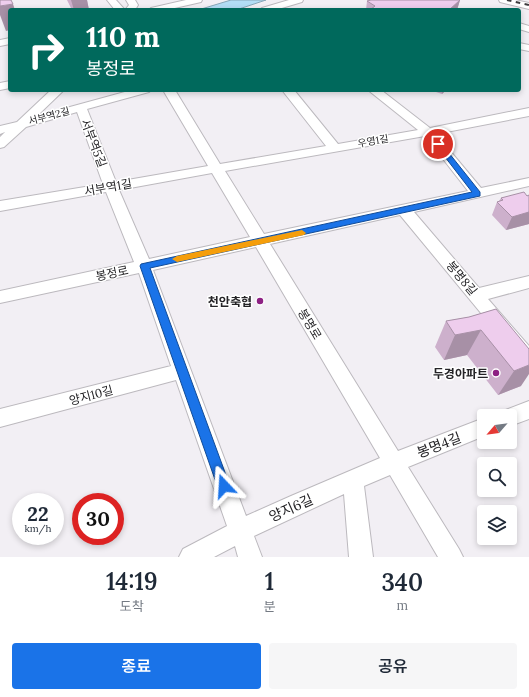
<!DOCTYPE html>
<html lang="ko">
<meta charset="utf-8">
<style>
:root{--surface:#fff;--page:#f6f6f7;--text:#1f2937;--muted:#747a83;--accent:#1a73e8}
body{margin:0;font-family:Lora,"Noto Sans KR",serif;background:var(--page);color:var(--text);height:100vh;display:flex;flex-direction:column;font-size:15px;white-space:nowrap}
*{box-sizing:border-box;margin:0}
p{font-size:13px;color:var(--muted)}
.icon{flex:none;width:22px;height:22px;fill:none;stroke:currentColor;stroke-width:2;stroke-linecap:round;stroke-linejoin:round}
.map{position:relative;height:557px;overflow:hidden}
.drawer{display:flex;flex-direction:column;background:var(--surface);flex:1}
.drawer>*{flex:none}
.banner{position:absolute;left:8px;top:8px;width:513px;height:84px;border-radius:4px;box-shadow:0 2px 6px #0003;background:#00695c;color:#fff;overflow:hidden}
.needle{width:26px;rotate:242deg}
.controls{position:absolute;left:477px;top:409px;display:grid;gap:8px}
.controls a{display:grid;place-items:center;width:40px;height:40px;border-radius:4px;background:var(--surface);box-shadow:0 2px 6px #0003;font-size:20px}
.speed{position:absolute;left:12px;top:493px;display:flex;gap:8px;font-size:20px;font-weight:700;text-align:center}
.speed>*{display:grid;place-content:center;width:52px;height:52px;border-radius:50%;background:var(--surface);box-shadow:0 2px 6px #0003;line-height:1}
.speed small{font-size:10px;font-weight:400}
.speed .limit{border:6px solid #d22;background:#fff;color:#111}
.pin{position:absolute;display:grid;place-items:center;width:34px;height:34px;color:#fff;margin:-17px;border:2px solid #fff;border-radius:50%;box-shadow:0 1px 4px #0007}
.me{position:absolute;width:44px;margin:-22px;rotate:340deg;stroke-linejoin:round;filter:drop-shadow(0 0 3px #0008)}
.turn{display:flex;align-items:center;gap:14px;height:84px;padding:0 12px;font-size:18px}
.turn .icon{width:52px;height:52px;stroke-width:2.5}
.turn b{display:block;font-size:28px;line-height:34px}
.eta{display:flex;justify-content:space-evenly;align-items:center;height:68px;text-align:center}
.eta b{font-size:24px;font-weight:600;line-height:28px}
.button{display:flex;gap:8px;margin-top:auto;padding:8px 12px}
.button a{flex:1;height:46px;border-radius:4px;background:var(--accent);color:#fff;font-size:16px;font-weight:600;line-height:46px;text-align:center}
.button a+a{background:var(--page);color:var(--text)}
.map>svg:first-child{display:block}
</style>
<div class="map">
<svg width="529" height="557" viewBox="0 0 529 557">
<rect width="100%" height="100%" fill="#f2eff4"/>
<path fill="#b3ddf5" stroke="#88a6b7" d="M231 0H266L236 10H198Z"/>
<g fill="none" stroke-linecap="round" stroke-linejoin="round">
<g stroke="#bcb9be" stroke-width="2">
<path id="minor" d="M107 0H116L125 10H115Z
M126 0H135L138 5 135 10H125L129 5Z
M186 0H202L201 2 166 10H149L151 8Z
M289 0H303L302 2 275 10H260L262 8Z
M499 0H515L529 3V9L500 2Z
M519 23 529 26V32L519 29Z
M10 38V44L0 46V40Z
M519 43 529 45V51L519 49Z
M10 81V88L0 90V83Z
M51 90H64L37 116 132 90H151L149 92 87 109 116 182 208 166 163 90H175L220 164 326 146 282 90H294L338 144 418 130 368 90H381L430 128 529 108V116L436 134 481 188 529 178V186L414 212 479 288 529 276V288L488 299 529 346V367L523 364 400 215 270 244 398 451 484 418V436L408 467 459 549 463 557H438L390 475 364 486 373 557H349L344 494 254 536 262 557H238L235 546 214 557H179L183 549 227 526 176 380 0 427V409L171 366 139 273 0 303V291L134 262 106 192 0 211V201L103 184 77 112 26 127 4 147 0 148V137L5 132 0 134V126L17 122ZM425 136 468 191 264 234 225 171ZM212 173 250 237 149 259 119 190ZM256 247 380 458 291 496 246 516 153 270Z
M529 401V419L510 426V416H501L503 411Z"/>
</g>
<use href="#minor" fill="#fff" fill-rule="evenodd"/>
<path stroke="#3d3c3f" stroke-width="2" stroke-dasharray="4.5 4.5" stroke-linecap="butt" d="M507 0 529 5"/>
</g>
<path fill="#cdb0cc" d="M67 0H87L89 10H72Z
M460 0 457 10H366L367 1Z
M430 90H446L442 94Z
M529 195V224L506 230 492 215 497 202 499 201 501 198Z
M496 309 521 386 498 395 467 355 444 360 435 347 446 321 469 317Z"/>
<path fill="#a790a6" d="M71 0H87L89 10H74Z
M460 0 457 10H449Z
M13 4 15 10H10V30L6 31 0 15V6Z
M443 90H446L442 94Z
M529 212V224L506 230 512 217Z
M481 330 467 355 444 360 455 335Z
M529 365V374L521 386 498 395 514 371Z"/>
<path fill="#eecded" stroke="#a790a6" d="M0 0H11L13 4 0 6Z
M371 0H460L449 10H370L375 6 367 1Z
M524 192 527 196 529 195V212L512 217 497 202 503 200 501 198Z
M496 309 529 349V365L514 371 481 330 455 335 446 321 469 317Z"/>
<path fill="#1a73e8" stroke="#114b97" d="M438 142 441 143 480 192V196L150 268 230 486 228 491 224 492 219 491 140 266 141 264 472 192 435 144Z"/>
<path fill="#f59e0b" d="M302 230 306 233 304 235 177 262 172 259 177 256Z"/>
<g fill="#8d2083" stroke="#fff" stroke-width="1.5">
<circle cx="260" cy="301" r="4"/>
<circle cx="496" cy="373" r="4"/>
</g>
<g text-anchor="middle" dominant-baseline="central" stroke-width="3" stroke-linejoin="round" paint-order="stroke">
<g font-size="10" fill="#252427" stroke="#fff">
<text transform="translate(49 116) rotate(-15)">서부역2길</text>
<text transform="translate(373 141) rotate(-10)">우영1길</text>
</g>
<g font-size="12" fill="#252427" stroke="#fff">
<text transform="translate(94 143) rotate(69)">서부역5길</text>
<text transform="translate(108 187) rotate(-10)">서부역1길</text>
<text transform="translate(112 273) rotate(-12)">봉정로</text>
<text transform="translate(462 278) rotate(50)">봉명8길</text>
<text transform="translate(310 324) rotate(59)">봉명로</text>
<text transform="translate(91 395) rotate(-15)">양지10길</text>
</g>
<g font-size="12" font-weight="bold" fill="#252427" stroke="#fff" text-anchor="end">
<text x="252" y="301">천안축협</text>
<text x="488" y="373">두경아파트</text>
</g>
<g font-size="14" fill="#252427" stroke="#fff">
<text transform="translate(439 445) rotate(-21)">봉명4길</text>
<text transform="translate(291 508) rotate(-24)">양지6길</text>
</g>
</g>
</svg>
<div class="controls">
<a><svg class="needle" viewBox="-14 -14 28 28"><path d="M0-13l5 13h-10z" fill="#e53935"/><path d="M0 13l5-13h-10z" fill="#747a83"/></svg></a>
<a><svg class="icon" aria-label="search" viewBox="0 0 24 24"><circle cx="10" cy="10" r="6"/><path d="M15 15l6 6"/></svg></a>
<a><svg class="icon" aria-label="layers" viewBox="0 0 24 24"><path d="M12 4l9 5-9 5-9-5zM3 14l9 5 9-5"/></svg></a>
</div>
<div class="speed"><div>22<small>km/h</small></div><div class="limit">30</div></div>
<div class="pin" style="left:438px;top:144px;background:#d93025"><svg class="icon" aria-label="arrive" viewBox="0 0 24 24"><path d="M6 21V4h12l-3 4 3 4H6"/></svg></div>
<svg class="me" style="left:224px;top:486px" viewBox="-20 -20 40 40"><path d="M0-17L14 15 0 8-14 15z" fill="#1a73e8" stroke="#fff" stroke-width="4"/></svg>
<div class="banner">
<div class="turn"><svg class="icon" aria-label="right" viewBox="0 0 24 24"><path d="M7 20v-9h11M14 6l5 5-5 5"/></svg><div><b>110 m</b>봉정로</div></div>
</div>
</div>
<section class="drawer">
<div class="eta">
<div><b>14:19</b><p>도착</p></div>
<div><b>1</b><p>분</p></div>
<div><b>340</b><p>m</p></div>
</div>
<div class="button"><a>종료</a><a>공유</a></div>
</section>
